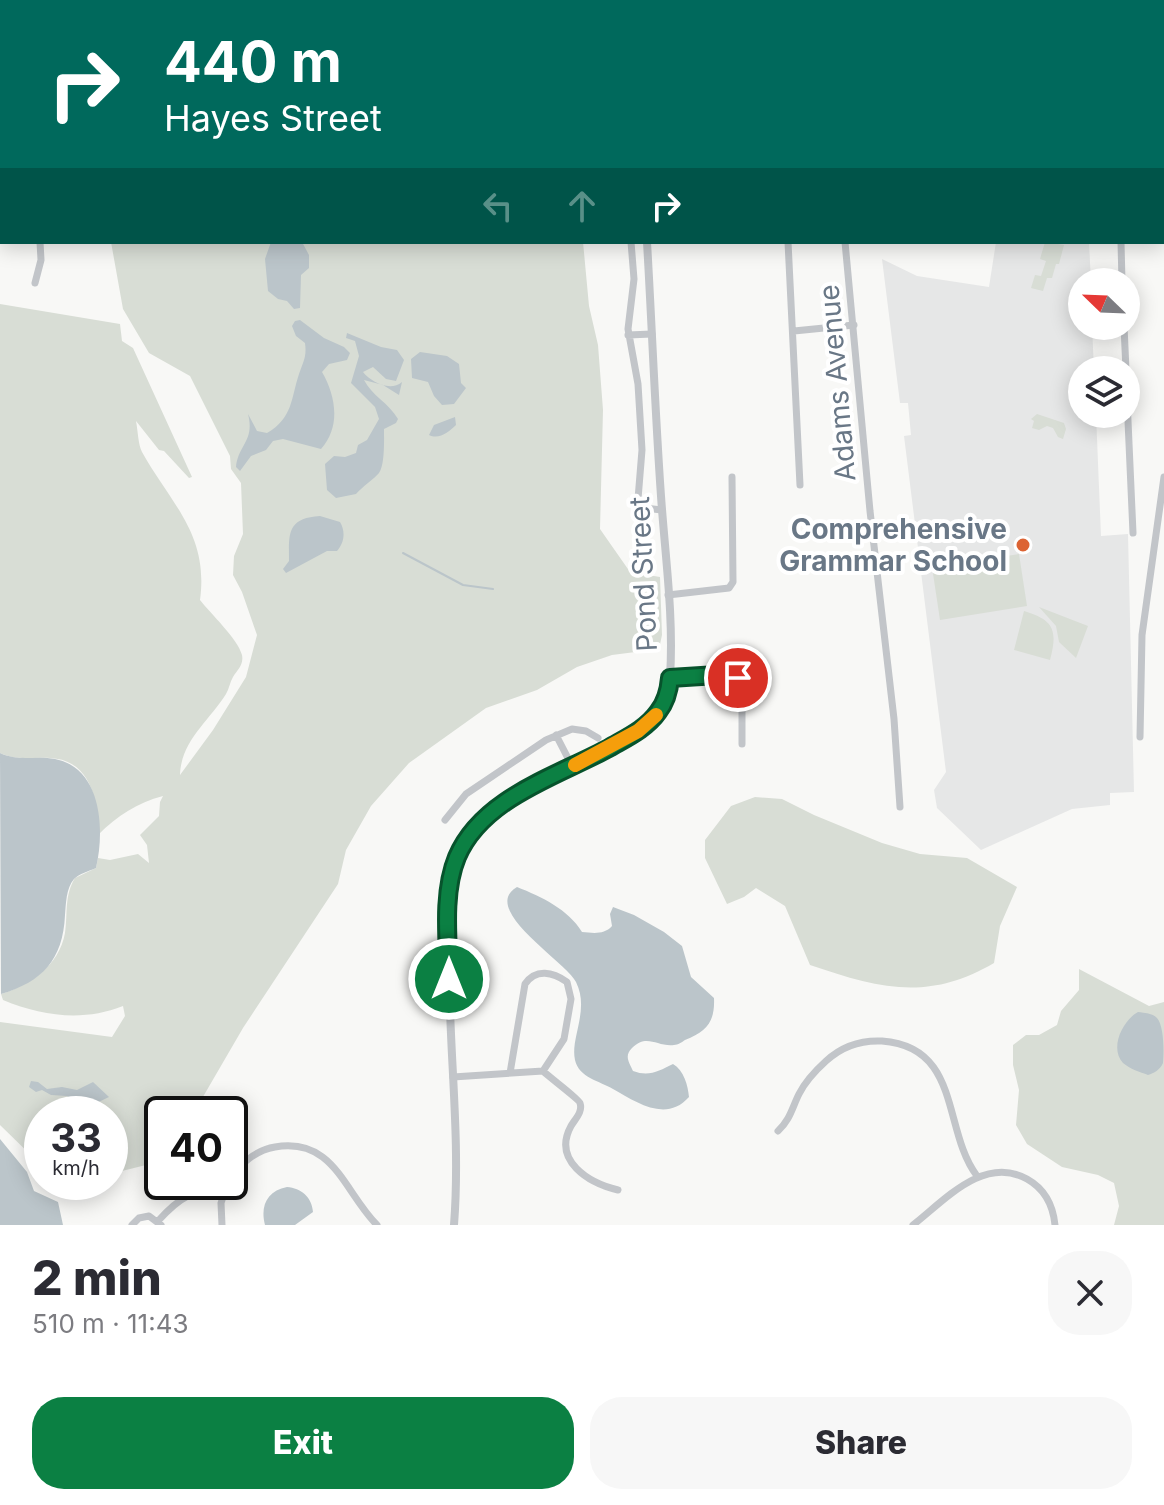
<!DOCTYPE html>
<meta charset="utf-8">
<style>
:root{--surface:#fff;--page:#f7f7f7;--text:#2b2b33;--muted:#7c7c81;--accent:#0b8043}
body{margin:0;font-family:Inter,sans-serif;background:var(--page);color:var(--text);height:100vh;display:flex;flex-direction:column;font-size:30px;white-space:nowrap}
*{box-sizing:border-box;margin:0}
p{font-size:26px;color:var(--muted)}
.icon{flex:none;width:44px;height:44px;fill:none;stroke:currentColor;stroke-width:2;stroke-linecap:round;stroke-linejoin:round}
.map{position:relative;height:1225px;overflow:hidden}
.side{display:flex;flex-direction:column;background:var(--surface);flex:1}
.side>*{flex:none}
.guide{position:absolute;left:0px;top:0px;width:1164px;height:244px;box-shadow:0 4px 20px #0003;background:#00695c;color:#fff;overflow:hidden}
.needle{width:52px;rotate:293deg}
.fabs{position:absolute;left:1068px;top:268px;display:grid;gap:16px}
.fabs a{display:grid;place-items:center;width:72px;height:72px;border-radius:50%;background:var(--surface);box-shadow:0 4px 20px #0003;font-size:40px}
.speed{position:absolute;left:24px;top:1096px;display:flex;gap:16px;font-size:40px;font-weight:700;text-align:center}
.speed>*{display:grid;place-content:center;width:104px;height:104px;border-radius:50%;background:var(--surface);box-shadow:0 4px 20px #0003;line-height:1}
.speed small{font-size:20px;font-weight:400}
.speed .limit{border:4px solid #111;border-radius:12px;background:#fff;color:#111}
.pin{position:absolute;display:grid;place-items:center;width:68px;height:68px;color:#fff;margin:-34px;border:4px solid #fff;border-radius:50%;box-shadow:0 2px 8px #0007}
.me{position:absolute;width:88px;margin:-44px;rotate:0deg;stroke-linejoin:round;filter:drop-shadow(0 0 6px #0008)}
.turn{display:flex;align-items:center;gap:28px;height:168px;padding:0 32px;font-size:36px}
.turn .icon{width:104px;height:104px;stroke-width:2.5}
.turn b{display:block;font-size:56px;line-height:68px}
.lanes{display:flex;align-items:center;height:76px;padding:0 32px;background:#0003;justify-content:center;gap:40px;direction:ltr}
.lanes .off{opacity:.35}
.round{display:grid;place-items:center;flex:none;width:84px;height:84px;border-radius:32px;background:var(--page)}
.head{display:flex;align-items:center;justify-content:space-between;height:136px;padding:0 32px}
h1{font-size:48px;font-weight:800;line-height:60px}
.action{display:flex;gap:16px;margin-top:auto;padding:16px 32px}
.action a{flex:1;height:92px;border-radius:32px;background:var(--accent);color:#fff;font-size:32px;font-weight:800;line-height:92px;text-align:center}
.action a+a{background:var(--page);color:var(--text)}
.map>svg:first-child{display:block}
</style>
<div class="map">
<svg width="1164" height="1225" viewBox="0 0 1164 1225">
<rect width="100%" height="100%" fill="#f8f8f6"/>
<path fill="#e6e7e7" d="M996 242H1089L1091 282H1082V326H1092L1094 370H1082V414H1096L1101 536 1128 534 1134 792 1110 793V805L1072 809 981 850 937 808 934 790 946 772 904 436 911 435 908 403H900L882 259 917 276 989 287Z"/>
<path fill="#d8ddd5" d="M290 0H498L500 2H288Z
M111 242H583L589 306 598 345 603 410 600 529 630 572 660 577 662 635 659 649 612 655 577 667 537 690 486 708 409 763 371 806 346 850 338 884 243 1028 193 1114H162V1146L146 1165 110 1174V1114H42V1166L0 1125V1022L112 1037 125 1016 123 1006C83 1022 42 1016 3 1000L1 994C30 985 59 966 65 933 68 913 64 896 75 878L96 868 98 858 110 860 138 854 149 863 147 845 140 835 159 816 160 802 163 796C137 803 118 815 98 835 98 802 92 760 50 758 32 757 17 761 0 753V304L120 324 122 341 133 348 192 477 189 478 164 451 159 450 136 421C138 431 138 444 142 452 171 504 209 534 200 600 210 613 238 639 242 655 244 665 237 670 233 677 230 682 229 689 226 694 209 721 181 741 180 775L213 730 246 677 257 635 242 592 233 575 234 556 243 534 241 483 231 469 230 456 190 376 149 353 123 309Z
M1045 242 1064 245 1059 264H1056L1052 278H1047L1043 291 1031 288 1035 275 1041 276 1046 261 1040 259Z
M1037 414 1064 423 1066 429 1063 439 1058 437 1053 428 1047 426 1039 430 1032 428 1034 421 1031 419Z
M1019 554 1027 606 940 620 932 567Z
M1039 607 1088 626 1076 658 1059 642 1056 626Z
M1024 611C1054 620 1058 630 1050 660L1014 650Z
M755 797 782 799 814 815 882 843 920 854 967 858 1017 887 1000 926 994 963C928 1002 878 988 810 965L785 906 756 888 744 897 727 904 705 858V840L731 806Z
M1079 969 1149 1006 1164 1002V1225H1114L1119 1206 1114 1183 1098 1175 1062 1167 1027 1144 1016 1125 1019 1090 1013 1065V1045L1026 1035H1039L1057 1025 1061 1011 1079 990Z"/>
<path fill="#bbc5ca" d="M271 242H302L309 255V268L301 275 300 308 294 309 287 301 278 299 268 291 265 259Z
M300 320 324 338 344 347 350 353 347 360 329 364 322 372C336 396 341 427 321 449L283 439 273 441 266 450 251 456 240 471 236 467C238 445 255 441 248 414L257 431 267 433C293 418 291 398 299 374 303 362 307 357 305 343L296 336 292 326 295 321Z
M347 333 381 347 397 350 404 360 396 381 386 379 373 367 363 372C371 382 390 392 402 382L399 395 383 385 364 380C372 396 389 403 398 419L396 423 384 429C384 439 385 465 379 473 375 478 362 487 356 494L336 498 327 490 325 464 334 456 345 457 356 453 358 445 367 440 379 419 375 407 351 383 359 356 355 341 346 338Z
M420 352 447 356 459 364 461 383 466 388 454 404 442 405 434 396 428 382 412 378 411 359Z
M455 417 456 425C449 432 439 440 429 435L434 425Z
M320 516 340 522C346 532 344 543 337 551H327L286 573 283 569 289 561C289 535 286 518 320 516Z
M0 753C19 762 36 755 55 759 102 768 105 830 96 868 89 871 79 874 74 879 66 888 66 904 65 915 63 960 42 982 1 994Z
M517 887C542 897 568 909 582 932 593 933 604 935 612 926L610 914 613 907 634 915 664 932 682 946 691 977 714 998C715 1022 707 1031 685 1040 682 1042 678 1045 674 1045 657 1047 647 1033 632 1048 624 1056 629 1062 633 1071 649 1077 659 1071 673 1064 684 1070 688 1086 689 1097 666 1123 636 1102 613 1089 600 1081 579 1078 575 1060 570 1038 590 1010 576 982 565 961 479 909 517 887Z
M1138 1012C1145 1013 1152 1013 1157 1018 1164 1026 1164 1051 1163 1063 1160 1070 1154 1073 1148 1075 1140 1072 1130 1069 1123 1063 1109 1048 1123 1020 1138 1012Z
M31 1081 38 1082 47 1089 62 1087 77 1090 93 1082 109 1097 86 1108 79 1107 67 1096 51 1095 42 1090 36 1092 29 1087Z
M0 1139 27 1172 34 1191 58 1202 63 1225H0Z
M287 1187C301 1188 312 1197 313 1212L295 1225H265C260 1206 267 1191 287 1187Z"/>
<g fill="none" stroke-linecap="round" stroke-linejoin="round">
<path stroke="#bbc5ca" stroke-width="2" d="M403 553 463 585 493 589"/>
<g stroke="#b4b9be" stroke-width="12">
<path id="secondary" d="M510 0 512 2
M1162 218 1164 219"/>
</g>
<path stroke="#c2c5c9" stroke-width="7" d="M2 0 3 2
M959 0H986
M1064 0V2
M1132 0V2
M663 2 665 0
M0 100 2 99
M0 228H2
M631 242 634 279 628 329 638 384 642 450 638 499 644 508 662 510
M788 242 800 485
M845 242 870 511 894 719 900 807
M1121 242 1122 282
M35 283 41 260 40 242
M1124 326 1126 370
M794 331 854 325
M628 335 652 334
M1126 376 1133 533
M668 595 729 588 733 582 732 477
M670 678 717 675 738 678 742 696V744
M556 735 572 766
M1140 737 1142 635 1164 477
M445 820 466 794 546 740 572 729 586 731 598 738
M510 1073 525 984C536 968 553 972 567 982L571 999 564 1039 543 1071
M453 1077 543 1071C549 1077 579 1099 580 1103 583 1112 575 1119 571 1126 552 1161 589 1183 618 1190
M778 1131C790 1120 792 1108 799 1094 805 1082 815 1071 826 1061 841 1047 861 1040 882 1041 962 1047 942 1130 977 1176
M230 1179C240 1164 256 1150 275 1147 334 1137 344 1192 377 1225
M158 1221C178 1199 193 1187 223 1194
M132 1225 139 1218 149 1216 161 1225
M222 1225 221 1203 228 1182
M913 1225C945 1200 984 1155 1027 1179 1045 1189 1053 1205 1055 1225"/>
<path stroke="#c2c5c9" stroke-width="8" d="M454 1225C461 1134 448 1044 449 953 449 924 445 891 455 863 483 781 596 773 651 720 663 709 670 693 670 677 674 617 665 555 661 496 655 411 652 327 647 242"/>
<use href="#secondary" stroke="#fff" stroke-width="9"/>
</g>
<g fill="none" stroke-linecap="round" stroke-linejoin="round">
<g stroke="#07532c" stroke-width="20">
<path id="route" d="M449 979C448 941 442 893 457 857 482 798 557 776 609 748 626 738 646 729 658 712 666 702 669 690 670 678L717 675 738 678"/>
</g>
<use href="#route" stroke="#0b8043" stroke-width="14"/>
<path stroke="#f59e0b" stroke-width="14" d="M575 765 638 731 656 715"/>
</g>
<circle fill="#dc6333" stroke="#fff" stroke-width="3" cx="1023" cy="545" r="8"/>
<g text-anchor="middle" dominant-baseline="central" stroke-width="8" stroke-linejoin="round" paint-order="stroke">
<g font-size="28" fill="#697786" stroke="#fff">
<text transform="translate(837 383) rotate(-95)">Adams Avenue</text>
<text transform="translate(643 574) rotate(-93)">Pond Street</text>
</g>
<g font-size="28" font-weight="bold" fill="#697786" stroke="#fff" text-anchor="end">
<text x="1007" y="529">Comprehensive<tspan x="1007" dy="32">Grammar School</tspan></text>
</g>
</g>
</svg>
<div class="fabs">
<a><svg class="needle" viewBox="-14 -14 28 28"><path d="M0-13l5 13h-10z" fill="#e53935"/><path d="M0 13l5-13h-10z" fill="#7c7c81"/></svg></a>
<a><svg class="icon" aria-label="layers" viewBox="0 0 24 24"><path d="M12 4l9 5-9 5-9-5zM3 14l9 5 9-5"/></svg></a>
</div>
<div class="speed"><div>33<small>km/h</small></div><div class="limit">40</div></div>
<div class="pin" style="left:738px;top:678px;background:#d93025"><svg class="icon" aria-label="arrive" viewBox="0 0 24 24"><path d="M6 21V4h12l-3 4 3 4H6"/></svg></div>
<svg class="me" style="left:449px;top:979px" viewBox="-20 -20 40 40"><circle r="17" fill="#0b8043" stroke="#fff" stroke-width="3"/><path d="M0-11L8 9 0 5-8 9z" fill="#fff"/></svg>
<div class="guide">
<div class="turn"><svg class="icon" aria-label="right" viewBox="0 0 24 24"><path d="M7 20v-9h11M14 6l5 5-5 5"/></svg><div><b>440 m</b>Hayes Street</div></div>
<div class="lanes"><svg class="icon off" aria-label="left" viewBox="0 0 24 24"><path d="M17 20v-9H6M10 6l-5 5 5 5"/></svg><svg class="icon off" aria-label="ahead" viewBox="0 0 24 24"><path d="M12 20V5M6 11l6-6 6 6"/></svg><svg class="icon" aria-label="right" viewBox="0 0 24 24"><path d="M7 20v-9h11M14 6l5 5-5 5"/></svg></div>
</div>
</div>
<section class="side">
<div class="head"><div><h1>2 min</h1><p>510 m · 11:43</p></div><a class="round"><svg class="icon" aria-label="close" viewBox="0 0 24 24"><path d="M6 6l12 12M18 6L6 18"/></svg></a></div>
<div class="action"><a>Exit</a><a>Share</a></div>
</section>
